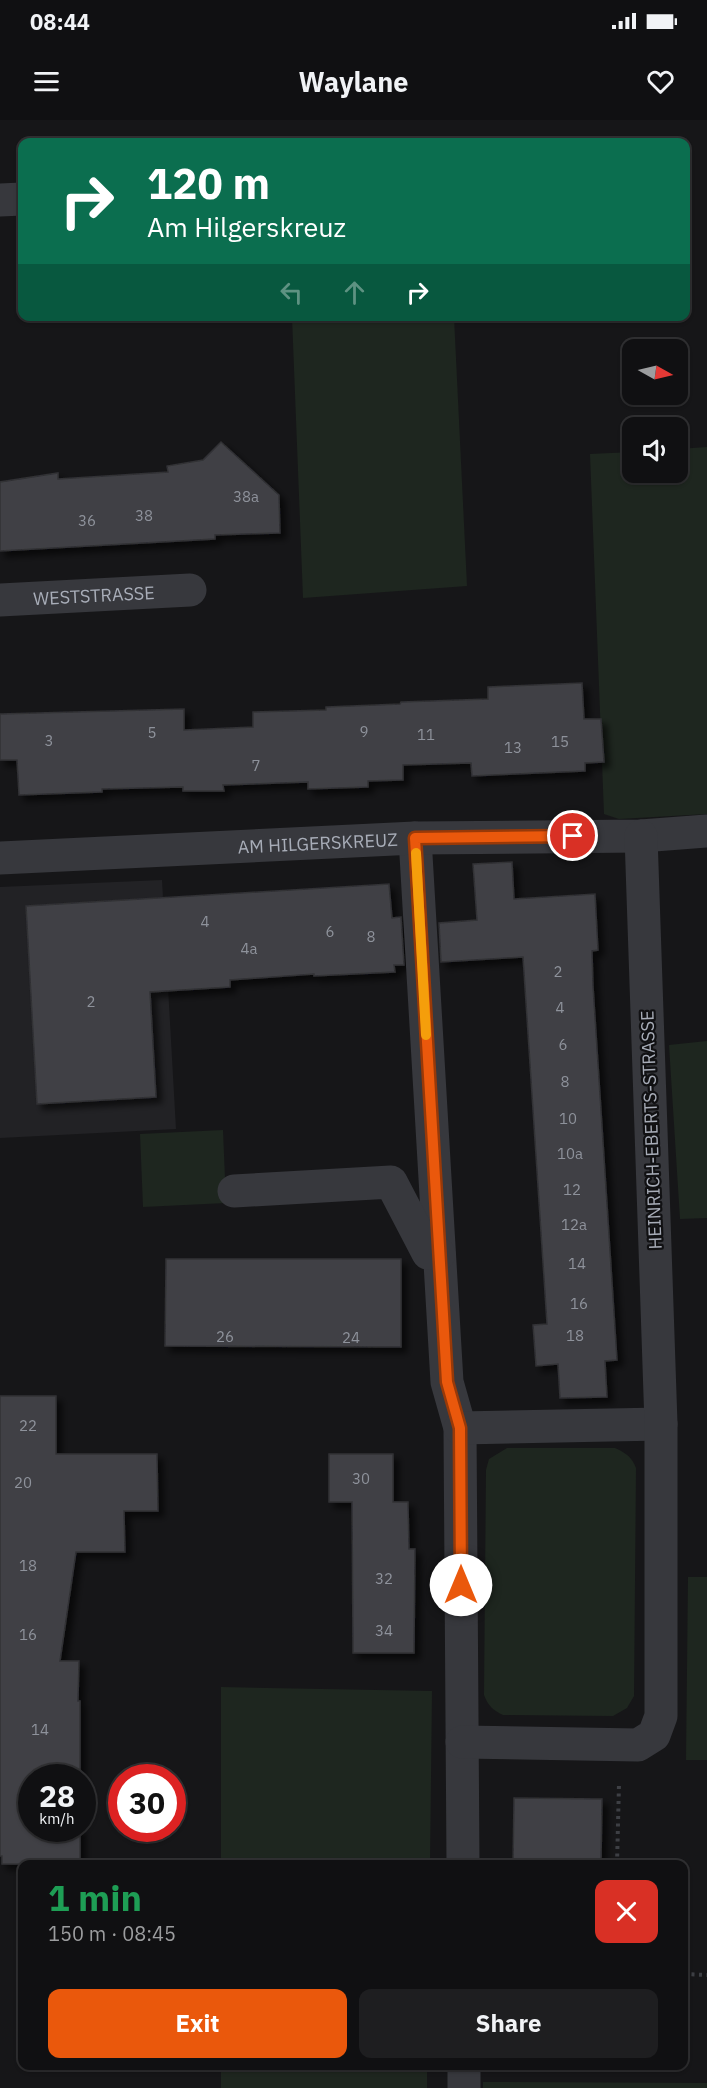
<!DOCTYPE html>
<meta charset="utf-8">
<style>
:root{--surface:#101012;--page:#1e1e20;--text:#f1f3f6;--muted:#9c9d9f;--line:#303032;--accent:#ea580c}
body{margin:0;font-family:"IBM Plex Sans",sans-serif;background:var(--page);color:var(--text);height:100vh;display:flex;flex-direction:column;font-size:22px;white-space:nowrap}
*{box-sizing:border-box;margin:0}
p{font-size:20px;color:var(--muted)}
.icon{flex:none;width:33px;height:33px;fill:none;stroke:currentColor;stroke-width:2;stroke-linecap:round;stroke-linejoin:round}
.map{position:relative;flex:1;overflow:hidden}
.side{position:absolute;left:18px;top:1740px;width:670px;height:210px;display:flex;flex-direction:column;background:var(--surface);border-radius:12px;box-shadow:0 2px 4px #0004,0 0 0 2px var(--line)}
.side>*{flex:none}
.hud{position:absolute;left:18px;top:18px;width:672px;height:183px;border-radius:12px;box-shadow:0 2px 4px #0004,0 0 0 2px var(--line);background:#0b6e4f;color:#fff;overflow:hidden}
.needle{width:39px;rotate:98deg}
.tools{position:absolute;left:622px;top:219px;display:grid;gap:12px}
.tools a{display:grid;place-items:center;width:66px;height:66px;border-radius:12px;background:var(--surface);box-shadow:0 2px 4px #0004,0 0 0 2px var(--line);font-size:30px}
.speed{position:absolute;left:18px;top:1644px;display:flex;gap:12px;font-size:30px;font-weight:700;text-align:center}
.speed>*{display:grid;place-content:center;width:78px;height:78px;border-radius:50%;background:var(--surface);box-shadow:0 2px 4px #0004,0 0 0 2px var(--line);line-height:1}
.speed small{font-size:15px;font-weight:400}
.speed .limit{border:9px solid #d22;background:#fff;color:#111}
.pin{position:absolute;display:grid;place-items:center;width:51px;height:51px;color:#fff;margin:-26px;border:3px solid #fff;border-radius:50%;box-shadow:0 2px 6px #0007}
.me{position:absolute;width:66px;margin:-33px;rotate:0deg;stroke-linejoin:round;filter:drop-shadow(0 0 4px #0008)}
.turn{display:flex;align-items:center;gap:21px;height:126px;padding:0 30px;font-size:27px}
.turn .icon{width:78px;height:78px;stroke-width:2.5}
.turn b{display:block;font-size:42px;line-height:51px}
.lanes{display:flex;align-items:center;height:57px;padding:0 30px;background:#0003;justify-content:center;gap:30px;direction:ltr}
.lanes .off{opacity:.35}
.round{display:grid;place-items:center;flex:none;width:63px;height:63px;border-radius:12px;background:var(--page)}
.summary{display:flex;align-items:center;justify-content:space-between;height:102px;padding:0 30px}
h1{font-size:36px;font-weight:800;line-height:45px;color:#1e9e55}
.action{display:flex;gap:12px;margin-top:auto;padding:12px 30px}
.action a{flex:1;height:69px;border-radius:12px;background:var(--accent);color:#fff;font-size:24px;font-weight:800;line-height:69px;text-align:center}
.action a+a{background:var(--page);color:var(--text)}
.status{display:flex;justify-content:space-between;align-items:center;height:42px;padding:0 30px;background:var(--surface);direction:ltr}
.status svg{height:16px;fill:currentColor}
header{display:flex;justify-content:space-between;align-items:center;height:78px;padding:0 30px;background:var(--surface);font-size:27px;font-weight:800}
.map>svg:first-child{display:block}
</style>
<div class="status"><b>08:44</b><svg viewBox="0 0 49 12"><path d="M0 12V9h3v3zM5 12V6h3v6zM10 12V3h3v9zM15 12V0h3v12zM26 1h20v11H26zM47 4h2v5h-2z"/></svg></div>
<header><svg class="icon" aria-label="menu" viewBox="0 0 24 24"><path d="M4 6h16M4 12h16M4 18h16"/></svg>Waylane<svg class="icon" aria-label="heart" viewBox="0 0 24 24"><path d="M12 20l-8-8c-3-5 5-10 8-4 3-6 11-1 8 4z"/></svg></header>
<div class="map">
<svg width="707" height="1968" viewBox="0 0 707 1968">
<defs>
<filter id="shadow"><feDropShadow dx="5.5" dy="5.5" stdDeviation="3" flood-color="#0009"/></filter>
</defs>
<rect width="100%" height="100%" fill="#161618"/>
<path fill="#222225" d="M162 760 176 1009 0 1018V767Z"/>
<path fill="#1e261f" d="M292 197H454L467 466 303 478Z
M707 327V694L619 699 604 694 590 334 633 332V352H678V329Z
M707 921V1098L680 1099 669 925Z
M223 1010 226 1083 143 1087 140 1014Z
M507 1328H615C626 1333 632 1337 636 1348L634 1576 627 1588 613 1596 503 1595C493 1590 488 1586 484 1575L486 1350 489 1339Z
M688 1457H707V1640H686Z
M221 1567 432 1571 430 1744H221Z
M221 1946H427V1968H221Z
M483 1962 707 1963V1968H483Z"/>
<path fill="#404145" stroke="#303034" stroke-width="1.5" filter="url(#shadow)" d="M221 322 279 375 280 413 215 415V419L0 431V362L58 353V359L168 352 167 346 203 340Z
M582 563 584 599H601L604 642 585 643V651L472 656 471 643 403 645V660L368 661V667L308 669V662L223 665 224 671H183V667L102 669V672L19 675 17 640H0V594L184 589V610L253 607V592L326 590V587L400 584 401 582 488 579V567Z
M512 742 514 779 595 774 598 830 592 831 593 866 617 1240 605 1241 607 1277 560 1278 558 1244 536 1246 533 1205 547 1204 523 837 441 842 439 803 477 800 473 744Z
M389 764 392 798 401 797 404 845H394L395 852 314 856V854L230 860V867L150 872 156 977 37 984 26 786Z
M166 1139H401V1227L165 1226Z
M0 1276H56V1334H157L158 1391H124L125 1432H76L60 1541H79L78 1581H80V1658H32V1708H80V1744H2V1736H0Z
M329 1334H393V1382H408L409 1429H415L414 1533H353L352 1382H329Z
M514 1678 602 1679 601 1744H513Z"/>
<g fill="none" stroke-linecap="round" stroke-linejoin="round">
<path stroke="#3d3f44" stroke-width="4" stroke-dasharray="3 4.5" stroke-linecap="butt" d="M617 1744 619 1664
M684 1854 707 1855"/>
<g stroke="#37383d" stroke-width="33">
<path d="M0 80 22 79"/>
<path id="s1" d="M0 480 190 470"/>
<path d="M415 718 447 1262 460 1308 463 1744"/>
<path id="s2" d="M0 738 415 718 641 716 707 711"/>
<path d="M234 1071 391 1062 428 1133 439 1134"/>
<path d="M460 1308 661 1304"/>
<path d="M462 1622 638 1625 654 1615 661 1596V1304L641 716"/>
<path d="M464 1946V1968"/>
</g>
</g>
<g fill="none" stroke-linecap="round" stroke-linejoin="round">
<g stroke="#983908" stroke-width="15">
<path id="route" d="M461 1465 460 1308 447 1262 415 718 573 716"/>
</g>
<use href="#route" stroke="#ea580c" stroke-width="10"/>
<path stroke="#f59e0b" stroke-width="10" d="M416 733 426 915"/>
</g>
<g text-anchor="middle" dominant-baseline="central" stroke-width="4.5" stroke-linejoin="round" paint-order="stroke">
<g font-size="15" fill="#8e929b">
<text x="246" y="376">38a</text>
<text x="144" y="395">38</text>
<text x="87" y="400">36</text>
<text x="364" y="611">9</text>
<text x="152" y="612">5</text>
<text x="426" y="614">11</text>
<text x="49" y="620">3</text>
<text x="560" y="621">15</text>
<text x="513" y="627">13</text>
<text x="256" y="645">7</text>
<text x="205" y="801">4</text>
<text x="330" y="811">6</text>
<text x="371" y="816">8</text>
<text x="249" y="828">4a</text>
<text x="558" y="851">2</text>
<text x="91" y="881">2</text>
<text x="560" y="887">4</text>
<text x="563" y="924">6</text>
<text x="565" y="961">8</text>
<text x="568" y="998">10</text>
<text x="570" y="1033">10a</text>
<text x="572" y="1069">12</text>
<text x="574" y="1104">12a</text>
<text x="577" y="1143">14</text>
<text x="579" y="1183">16</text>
<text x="575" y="1215">18</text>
<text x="225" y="1216">26</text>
<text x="351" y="1217">24</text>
<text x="28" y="1305">22</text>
<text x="361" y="1358">30</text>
<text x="23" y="1362">20</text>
<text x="28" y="1445">18</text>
<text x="384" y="1458">32</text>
<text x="384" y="1510">34</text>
<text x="28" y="1514">16</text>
<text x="40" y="1609">14</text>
</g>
<g font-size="18" fill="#a8adb8" stroke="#111113">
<text stroke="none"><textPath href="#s1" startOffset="94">WESTSTRASSE</textPath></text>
<text stroke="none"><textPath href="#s2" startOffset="318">AM HILGERSKREUZ</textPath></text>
<text transform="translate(651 1010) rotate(-92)">HEINRICH-EBERTS-STRASSE</text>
</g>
</g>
</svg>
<div class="tools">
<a><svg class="needle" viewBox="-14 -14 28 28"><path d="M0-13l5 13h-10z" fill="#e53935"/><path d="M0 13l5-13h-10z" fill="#9c9d9f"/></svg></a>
<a><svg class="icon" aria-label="sound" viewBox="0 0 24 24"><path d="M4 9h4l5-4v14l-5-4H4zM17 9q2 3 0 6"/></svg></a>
</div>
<div class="speed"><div>28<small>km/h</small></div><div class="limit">30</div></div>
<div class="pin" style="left:573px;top:716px;background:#d93025"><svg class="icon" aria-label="arrive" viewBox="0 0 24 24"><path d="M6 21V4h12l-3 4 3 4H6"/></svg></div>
<svg class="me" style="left:461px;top:1465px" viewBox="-20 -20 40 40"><circle r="19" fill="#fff"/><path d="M0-13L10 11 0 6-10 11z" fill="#ea580c"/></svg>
<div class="hud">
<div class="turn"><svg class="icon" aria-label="right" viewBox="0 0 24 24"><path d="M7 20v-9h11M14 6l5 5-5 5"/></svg><div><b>120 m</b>Am Hilgerskreuz</div></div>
<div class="lanes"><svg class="icon off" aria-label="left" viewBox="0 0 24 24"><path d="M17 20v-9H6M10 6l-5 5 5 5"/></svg><svg class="icon off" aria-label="ahead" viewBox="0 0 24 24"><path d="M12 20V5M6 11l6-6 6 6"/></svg><svg class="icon" aria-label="right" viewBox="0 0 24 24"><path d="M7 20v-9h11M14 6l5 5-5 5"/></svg></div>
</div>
<section class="side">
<div class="summary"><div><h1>1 min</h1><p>150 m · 08:45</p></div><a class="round" style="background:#d93025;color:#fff"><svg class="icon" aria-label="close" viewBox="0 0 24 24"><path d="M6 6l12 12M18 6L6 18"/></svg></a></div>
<div class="action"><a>Exit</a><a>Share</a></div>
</section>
</div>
